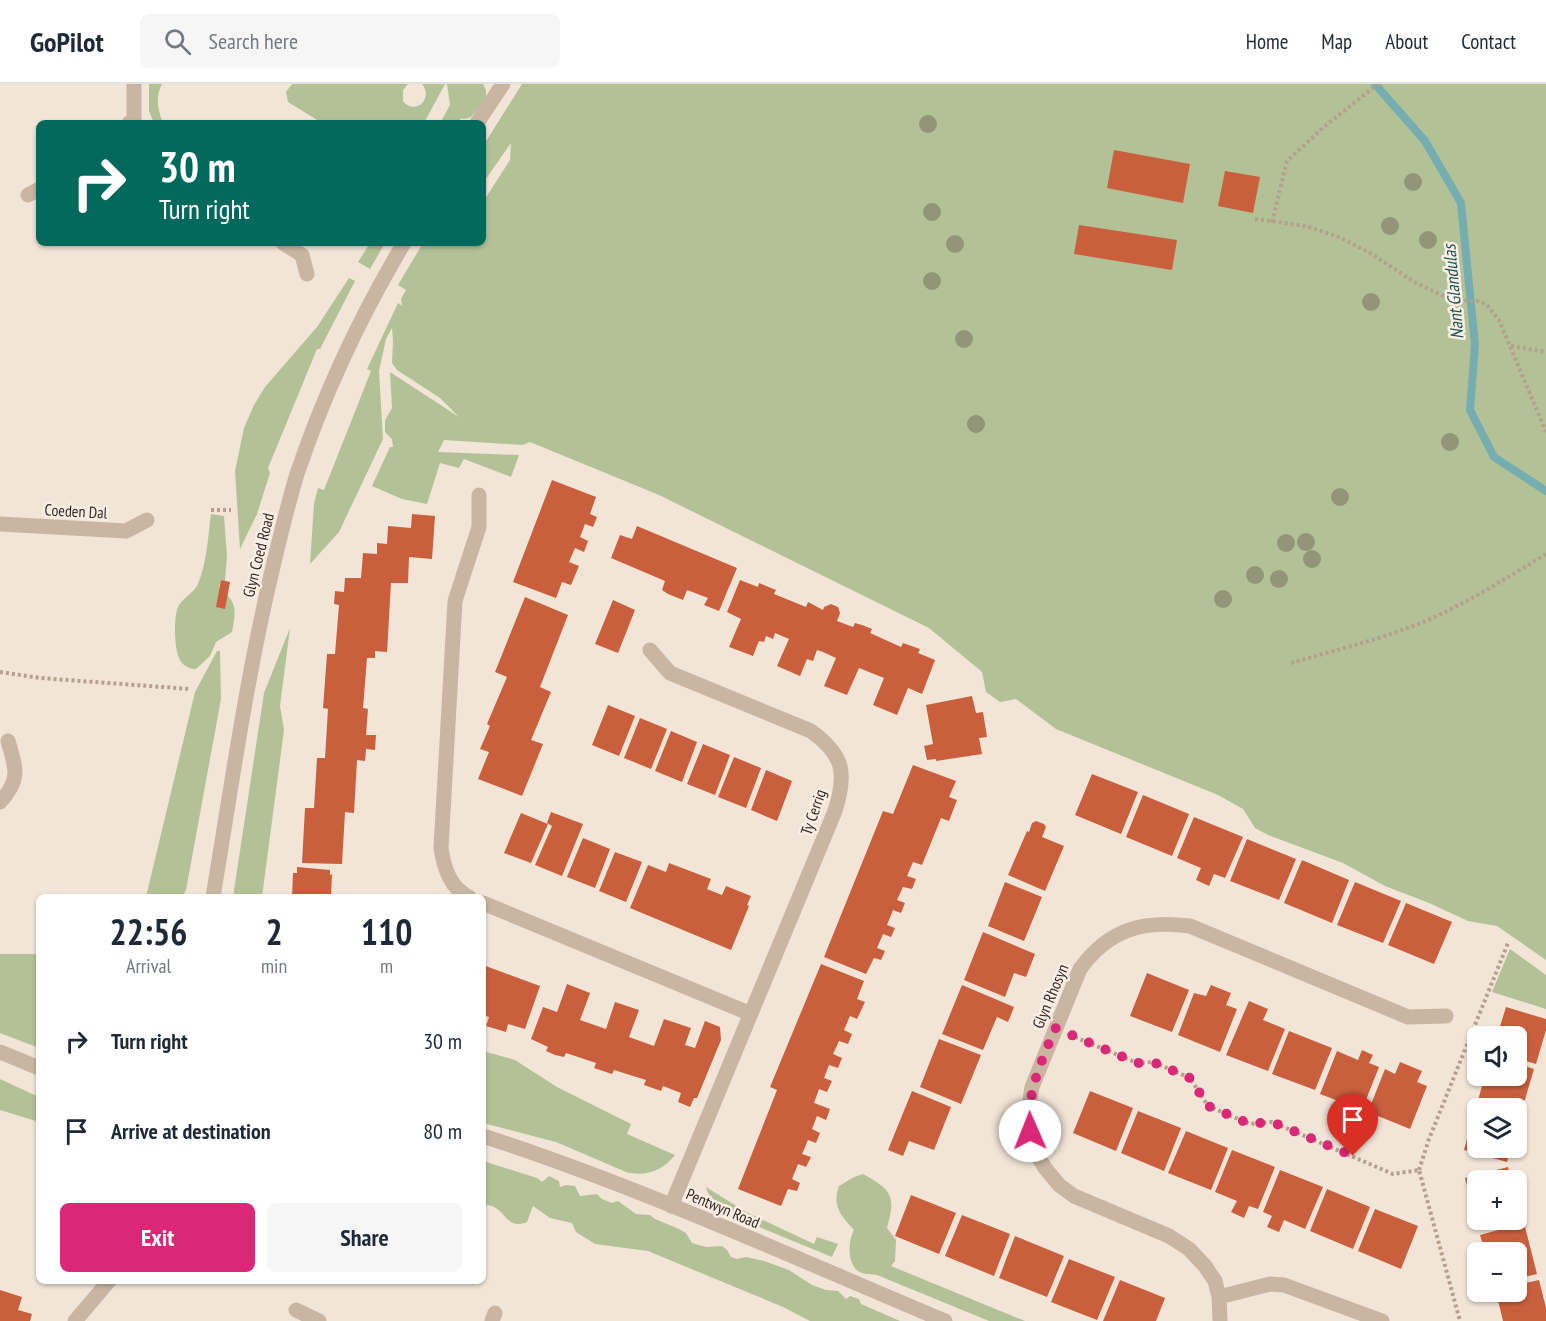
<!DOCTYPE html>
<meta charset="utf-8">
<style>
:root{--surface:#fff;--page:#f6f6f7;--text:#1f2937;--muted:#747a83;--line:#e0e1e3;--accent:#db2777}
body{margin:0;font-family:"PT Sans Narrow",sans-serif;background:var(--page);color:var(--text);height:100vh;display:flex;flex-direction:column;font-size:22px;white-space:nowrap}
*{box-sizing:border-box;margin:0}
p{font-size:20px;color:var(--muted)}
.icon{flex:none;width:33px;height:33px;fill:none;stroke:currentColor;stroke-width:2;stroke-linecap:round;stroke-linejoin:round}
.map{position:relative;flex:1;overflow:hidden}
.sheet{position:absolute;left:36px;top:810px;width:450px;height:390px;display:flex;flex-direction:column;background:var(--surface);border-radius:9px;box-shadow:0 2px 4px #0004}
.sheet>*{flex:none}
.hud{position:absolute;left:36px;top:36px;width:450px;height:126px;border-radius:9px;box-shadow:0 2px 4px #0004;background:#00695c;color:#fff;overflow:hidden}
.buttons{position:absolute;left:1467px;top:942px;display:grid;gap:12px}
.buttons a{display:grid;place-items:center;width:60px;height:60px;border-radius:9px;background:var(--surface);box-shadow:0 2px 4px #0004;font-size:30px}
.pin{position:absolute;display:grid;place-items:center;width:51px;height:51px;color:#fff;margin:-62px -26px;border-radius:50% 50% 50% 0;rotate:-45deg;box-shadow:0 0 6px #0007}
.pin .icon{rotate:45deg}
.me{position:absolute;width:66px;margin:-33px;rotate:359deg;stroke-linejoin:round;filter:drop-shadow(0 0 4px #0008)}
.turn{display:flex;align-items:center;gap:21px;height:126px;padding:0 24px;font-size:27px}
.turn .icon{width:78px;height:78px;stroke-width:2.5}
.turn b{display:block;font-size:42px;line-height:51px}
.eta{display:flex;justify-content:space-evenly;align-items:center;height:102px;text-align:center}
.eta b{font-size:36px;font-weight:700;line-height:42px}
.button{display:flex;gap:12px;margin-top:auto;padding:12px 24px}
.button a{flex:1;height:69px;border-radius:9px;background:var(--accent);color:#fff;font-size:24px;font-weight:700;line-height:69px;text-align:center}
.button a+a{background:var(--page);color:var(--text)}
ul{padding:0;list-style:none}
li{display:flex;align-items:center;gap:18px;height:90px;padding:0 24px}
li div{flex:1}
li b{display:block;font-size:22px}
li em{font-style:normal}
header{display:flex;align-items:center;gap:36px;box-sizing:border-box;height:84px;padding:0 30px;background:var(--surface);border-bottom:2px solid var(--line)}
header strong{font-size:28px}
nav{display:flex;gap:33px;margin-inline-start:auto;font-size:21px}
.search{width:420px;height:54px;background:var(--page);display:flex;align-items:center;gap:15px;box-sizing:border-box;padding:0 21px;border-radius:9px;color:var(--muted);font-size:22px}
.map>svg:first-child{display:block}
</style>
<header>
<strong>GoPilot</strong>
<div class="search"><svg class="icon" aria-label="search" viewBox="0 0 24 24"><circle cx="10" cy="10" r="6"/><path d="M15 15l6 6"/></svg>Search here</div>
<nav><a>Home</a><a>Map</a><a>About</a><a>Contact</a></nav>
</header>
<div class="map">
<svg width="1546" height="1237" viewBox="0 0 1546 1237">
<rect width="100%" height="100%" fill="#f2e5d7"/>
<path fill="#b3c197" d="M149 0H162C155 13 158 26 163 39H154L149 27Z
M292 0H408L403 6V17C415 32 434 15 422 0H445L424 39H322L288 18 286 8Z
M447 0H483L486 6V15L471 33 464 35 461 34 458 39H440L450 21Z
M522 0H1546V876L1497 842 1468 837 1429 819 1385 802 1343 779 1268 751 1255 744 1243 725 1218 711 1056 645 1016 615 1000 618 986 608 982 588 929 544 659 411 530 358 522 361 444 356 438 368 519 371 511 393 464 375 459 384 440 379 427 420 402 415 372 402 390 363H393L392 355 385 348V336L392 324 390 288 459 333 440 314 397 286 392 279 393 257 392 244 386 255 379 287 383 355 339 448 310 480 314 420 318 404 324 406 371 287 367 285 398 219 402 222 401 215 406 206 398 201 423 159H483V118L510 76 511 59 483 99V62Z
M370 159H385L370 185 358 178Z
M349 194 355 197 320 265H317L268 384 270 389 257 430 240 465 235 387 244 344 254 321 265 303 317 243Z
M211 430 224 432 227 472 225 497 221 496 219 503C238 519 236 526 232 548L216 558 210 572 196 585C190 585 183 582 180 576 174 566 173 531 179 521 184 513 195 508 198 500 207 478 208 453 211 430Z
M290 544 280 622 284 646 262 813H233L264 609Z
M217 567H220L221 615 186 806 182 813H146L195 608Z
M1510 865 1546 891V925L1492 908Z
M0 870H39V964L0 949Z
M483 967 515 976 557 1003 631 1040 627 1050 675 1071C663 1087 645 1093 626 1088L556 1058 483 1039Z
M0 995 39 1013V1038L0 1026Z
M483 1077 537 1094 542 1098 549 1092 559 1097 560 1103 566 1101 575 1102 580 1112 597 1110 602 1115 612 1119 618 1117 636 1130 650 1131 655 1135 679 1145 686 1149 692 1159 706 1163 722 1162 727 1166 731 1173 737 1175 746 1173 764 1177 789 1186 812 1201 826 1206 838 1207 846 1215 850 1212 859 1215 861 1220 900 1237H810L783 1223 648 1167 595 1160 576 1148 572 1139 550 1134 533 1122 527 1138C510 1145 508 1133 497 1125 494 1122 487 1121 483 1119Z
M863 1090C892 1106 896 1112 887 1144L896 1156 895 1177 891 1182 1025 1237H989L877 1191C871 1190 864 1191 858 1187 847 1179 848 1157 854 1146 840 1131 832 1122 839 1102L854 1093Z
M706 1103 746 1128 814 1160 817 1153 838 1160 832 1173 725 1129C716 1121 709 1114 706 1103Z"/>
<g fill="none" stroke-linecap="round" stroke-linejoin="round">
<path stroke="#76adb0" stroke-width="8" d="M1375 0 1425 57 1461 119 1475 261 1470 326 1494 373 1546 407"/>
</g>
<path fill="#ca5f3d" d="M1114 66 1190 80 1183 119 1107 104Z
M1225 87 1260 93 1253 129 1218 122Z
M1079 141 1177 156 1172 186 1074 170Z
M552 396 596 413 590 430 597 433 593 443 585 440 580 453 588 457 584 468 575 464 569 478 579 482 571 501 562 498 556 514 513 498Z
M412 430 435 432 432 475 409 473 408 499H391L387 568 375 567V574H367L363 624 368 625 366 651H376L375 666 366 665 365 677 357 676 354 729 345 728 342 780 302 779 305 724H314L317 674H325L328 625 323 624 327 570H335L339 521 334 520 335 507 344 508 345 494H361L363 469 377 470V459L387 460 388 442 411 444Z
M637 442 737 484 719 527 704 521 708 514 687 506 683 516 668 510 662 506 665 497 611 474 620 451 632 455Z
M221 496 230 498 225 525 216 523Z
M740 496 758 503 759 499 776 506 774 510 806 523 808 518 823 526 824 523 831 520 838 523 840 529 837 537 853 543 855 539 862 541 872 545 870 549 901 563 903 559 920 565 918 569 935 576 922 610 908 604 897 631 873 621 884 594 859 584 847 611 824 602 836 574 823 568 817 566 813 577 807 575 800 592 777 582 789 555 775 549 773 555 766 552 764 558 759 557 753 572 729 563 741 535 727 528Z
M525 513 568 531 540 603 551 608 531 656 543 660 522 712 478 695 489 668 480 665 490 642 487 640 507 593 495 588Z
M613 516 635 526 618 569 595 560Z
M972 612 976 629 983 628 987 653 979 654 982 670 936 677V675L927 676 924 662 933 660 926 621Z
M608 621 635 632 619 672 592 661Z
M640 634 667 645 651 685 624 674Z
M671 647 697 658 682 698 655 687Z
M703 660 730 671 715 711 687 700Z
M734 673 761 684 746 724 718 713Z
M913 681 956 697 949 713 957 716 949 737 941 734 922 781 913 778 907 792 916 795 912 805 903 803 897 816 905 819 901 829 893 826 887 841 895 844 891 853 883 850 877 864 885 867 881 876 874 874 866 890 824 873 883 727 893 730Z
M766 686 792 697 777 737 751 726Z
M1092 690 1138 708 1121 750 1075 731Z
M1143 711 1189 730 1172 772 1126 753Z
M551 728 583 740 562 792 535 781 552 742 547 739Z
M521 729 548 740 531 779 504 769Z
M1194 733 1243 753 1225 794 1214 790 1209 802 1196 796 1201 784 1177 774Z
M1036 737 1044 740 1046 743 1042 753 1064 762 1045 807 1008 791 1027 747 1029 748 1032 739Z
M583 754 610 765 595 804 567 793Z
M1247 755 1296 775 1279 816 1230 797Z
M615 768 642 778 626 818 599 807Z
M1302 776 1349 796 1332 839 1284 819Z
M669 779 711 795 707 805 722 811 726 802 751 812 747 821 749 822 731 866 630 824 648 781 666 788Z
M297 783 330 786V791L332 790 331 813H292L293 789H297Z
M1005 798 1042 813 1024 857 988 842Z
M1355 798 1401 817 1383 859 1337 841Z
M1406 819 1452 838 1434 880 1388 861Z
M983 848 1035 870 1026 893 1014 889 1005 913 964 896Z
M821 880 864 897 857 915 865 918 857 935 850 932 844 946 852 950 848 960 839 957 833 970 842 974 838 984 829 981 824 994 832 997 827 1008 819 1005 814 1019 830 1025 826 1036 817 1032 812 1045 820 1049 816 1059 808 1056 802 1070 811 1073 806 1083 798 1080 792 1095 800 1099 797 1107 788 1105 781 1122 738 1105 777 1006 770 1003Z
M483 881 540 902 525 945 508 940 506 948 486 942 489 933 483 931Z
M1147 889 1189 906 1172 948 1130 932Z
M567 900 590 909 580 936 606 945 615 918 639 926 629 953 654 962 664 935 691 944 685 961 695 964 705 937 720 943 721 956 697 1014H694L690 1023 678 1018 681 1009 663 1002 661 1007 644 1001 646 996 614 986 612 990 594 984 596 979 566 969 564 973 555 971 546 967 548 963 531 955 543 923 557 928Z
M962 901 1014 923 1008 938 997 933 983 966 942 950Z
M1211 901 1231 909 1226 921 1237 925 1220 968 1178 951 1194 909 1206 912Z
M1249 917 1268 925 1263 936 1285 945 1268 987 1226 971Z
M1506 923 1546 935V946L1536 980 1516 974V952H1497Z
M1289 947 1332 964 1315 1006 1272 990Z
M939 955 981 971 961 1020 920 1003Z
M1362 966 1373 971 1369 979 1379 983 1362 1026 1320 1010 1337 967 1358 976Z
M1400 978 1422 987 1417 998 1427 1002 1410 1045 1368 1028 1385 985 1395 990Z
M1516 979 1534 985 1521 1029 1516 1027V1024H1507L1478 1016 1485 992H1516Z
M912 1007 951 1023 934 1066 909 1057 903 1072 888 1066Z
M1090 1007 1133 1024 1116 1067 1073 1049Z
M1477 1020 1484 1024H1478V1064H1511L1507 1078 1464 1066Z
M1138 1027 1181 1044 1164 1087 1121 1069Z
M1186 1047 1228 1064 1211 1106 1168 1089Z
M1232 1066 1275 1083 1258 1125 1249 1122 1244 1134 1231 1128 1237 1117 1215 1108Z
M1508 1083 1512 1096H1478V1136H1513L1478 1145 1465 1094Z
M1280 1086 1323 1103 1305 1145 1284 1136 1279 1148 1267 1143 1272 1132 1263 1128Z
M1327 1105 1370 1123 1353 1165 1310 1147Z
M911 1111 956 1129 939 1170 895 1152Z
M1516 1118 1522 1134 1516 1135Z
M1375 1125 1418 1142 1401 1185 1358 1167Z
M962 1131 1010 1150 994 1192 945 1172Z
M1524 1139 1537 1190 1516 1195V1168H1485L1480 1151Z
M1015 1152 1064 1172 1047 1213 999 1194Z
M1069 1175 1115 1193 1097 1236 1051 1218Z
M1120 1196 1165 1214 1156 1237H1103Z
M1539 1196 1546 1224V1237H1503L1496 1208H1516V1201Z
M0 1206 22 1213 18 1226 32 1230 30 1237H0Z"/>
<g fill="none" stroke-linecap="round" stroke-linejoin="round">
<path stroke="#b69f8d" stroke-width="4" stroke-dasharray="3 3" stroke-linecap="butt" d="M1255 135 1306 142 1339 153 1370 169 1416 199 1452 216 1479 217 1487 221 1499 236 1546 348
M1272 138 1287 77 1325 42 1378 0
M1511 262 1546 268
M211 426H231
M1291 579C1339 565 1391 553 1437 532 1475 514 1510 492 1546 470
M0 588 40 594 190 605
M1075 953 1137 979 1153 978 1190 994 1208 1022 1250 1040 1272 1038 1393 1090 1419 1086 1460 1237
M1419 1086 1429 1055 1508 859"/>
<path stroke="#cab5a3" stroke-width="15" d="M129 39 134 37V0
M477 39 503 0
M28 111 39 105
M283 159 302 171 307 190
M0 440 126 447 147 436
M650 566 670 589 811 647C844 671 847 689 835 727L671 1122
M0 718C21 696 16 684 8 657
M213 813C231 705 246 597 271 491 279 457 287 423 297 390 324 310 361 231 404 159
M469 813C450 804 444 784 441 764L455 517 479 443V411
M483 819 751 930
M0 968 39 984
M483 1052C641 1103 792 1173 945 1237
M1219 1213 1270 1200 1284 1201 1382 1237
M296 1226 319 1237
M75 1237 109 1197
M492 1237 495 1229
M1220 1237 1219 1213 1215 1197 1205 1182 1189 1165 1169 1152 1074 1112 1059 1101 1045 1084 1034 1066 1028 1028 1032 1003 1080 885C1109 845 1143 836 1190 842L1408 933 1446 932"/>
</g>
<g fill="#929577">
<circle cx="928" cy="40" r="9"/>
<circle cx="1413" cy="98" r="9"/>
<circle cx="932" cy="128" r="9"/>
<circle cx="1390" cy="142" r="9"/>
<circle cx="1428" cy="156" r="9"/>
<circle cx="955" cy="160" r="9"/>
<circle cx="932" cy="197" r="9"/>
<circle cx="1371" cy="218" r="9"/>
<circle cx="964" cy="255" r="9"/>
<circle cx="976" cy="340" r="9"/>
<circle cx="1450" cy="358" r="9"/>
<circle cx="1340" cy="413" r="9"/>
<circle cx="1306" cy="458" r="9"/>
<circle cx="1286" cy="459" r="9"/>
<circle cx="1312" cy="475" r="9"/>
<circle cx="1255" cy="491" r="9"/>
<circle cx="1279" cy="495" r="9"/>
<circle cx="1223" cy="515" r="9"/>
</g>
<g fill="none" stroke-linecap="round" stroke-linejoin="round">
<path stroke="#db2777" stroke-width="10" stroke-dasharray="0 18" d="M1030 1047C1026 1008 1041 980 1055 944L1137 979 1153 978 1190 994 1208 1022 1250 1040 1272 1038 1353 1072"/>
</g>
<g text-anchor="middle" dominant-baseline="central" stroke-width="5" stroke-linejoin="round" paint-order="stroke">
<g font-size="16" fill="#352a25" stroke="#faefe4">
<text transform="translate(76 427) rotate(3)">Coeden Dal</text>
<text transform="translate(258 471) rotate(-76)">Glyn Coed Road</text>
<text transform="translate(813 728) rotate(-71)">Ty Cerrig</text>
<text transform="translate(1050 912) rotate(-67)">Glyn Rhosyn</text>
<text transform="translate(723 1124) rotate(23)">Pentwyn Road</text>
</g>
<g font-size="18" font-style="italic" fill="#1a5357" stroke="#faefe4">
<text transform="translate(1453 208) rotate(-95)">Nant Glandulas</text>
</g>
</g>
</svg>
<div class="buttons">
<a><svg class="icon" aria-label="sound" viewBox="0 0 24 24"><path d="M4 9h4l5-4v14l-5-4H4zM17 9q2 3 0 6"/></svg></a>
<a><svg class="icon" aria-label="layers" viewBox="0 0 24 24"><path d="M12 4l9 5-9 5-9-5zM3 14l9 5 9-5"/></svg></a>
<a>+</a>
<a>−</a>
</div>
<div class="pin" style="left:1353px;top:1072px;background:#d93025"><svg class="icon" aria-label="arrive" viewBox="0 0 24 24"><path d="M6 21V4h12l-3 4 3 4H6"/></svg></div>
<svg class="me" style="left:1030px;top:1047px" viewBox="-20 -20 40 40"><circle r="19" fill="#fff"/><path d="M0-13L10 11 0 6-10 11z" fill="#db2777"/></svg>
<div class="hud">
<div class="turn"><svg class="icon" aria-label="right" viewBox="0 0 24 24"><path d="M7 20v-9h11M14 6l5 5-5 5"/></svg><div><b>30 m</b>Turn right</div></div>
</div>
<section class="sheet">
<div class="eta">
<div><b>22:56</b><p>Arrival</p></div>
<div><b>2</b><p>min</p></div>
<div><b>110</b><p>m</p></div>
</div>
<ul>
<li><svg class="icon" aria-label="right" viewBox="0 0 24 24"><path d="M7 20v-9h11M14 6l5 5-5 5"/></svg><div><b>Turn right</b></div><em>30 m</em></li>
<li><svg class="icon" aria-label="arrive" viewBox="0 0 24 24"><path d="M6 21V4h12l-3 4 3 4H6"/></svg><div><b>Arrive at destination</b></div><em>80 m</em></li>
</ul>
<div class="button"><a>Exit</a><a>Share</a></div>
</section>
</div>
